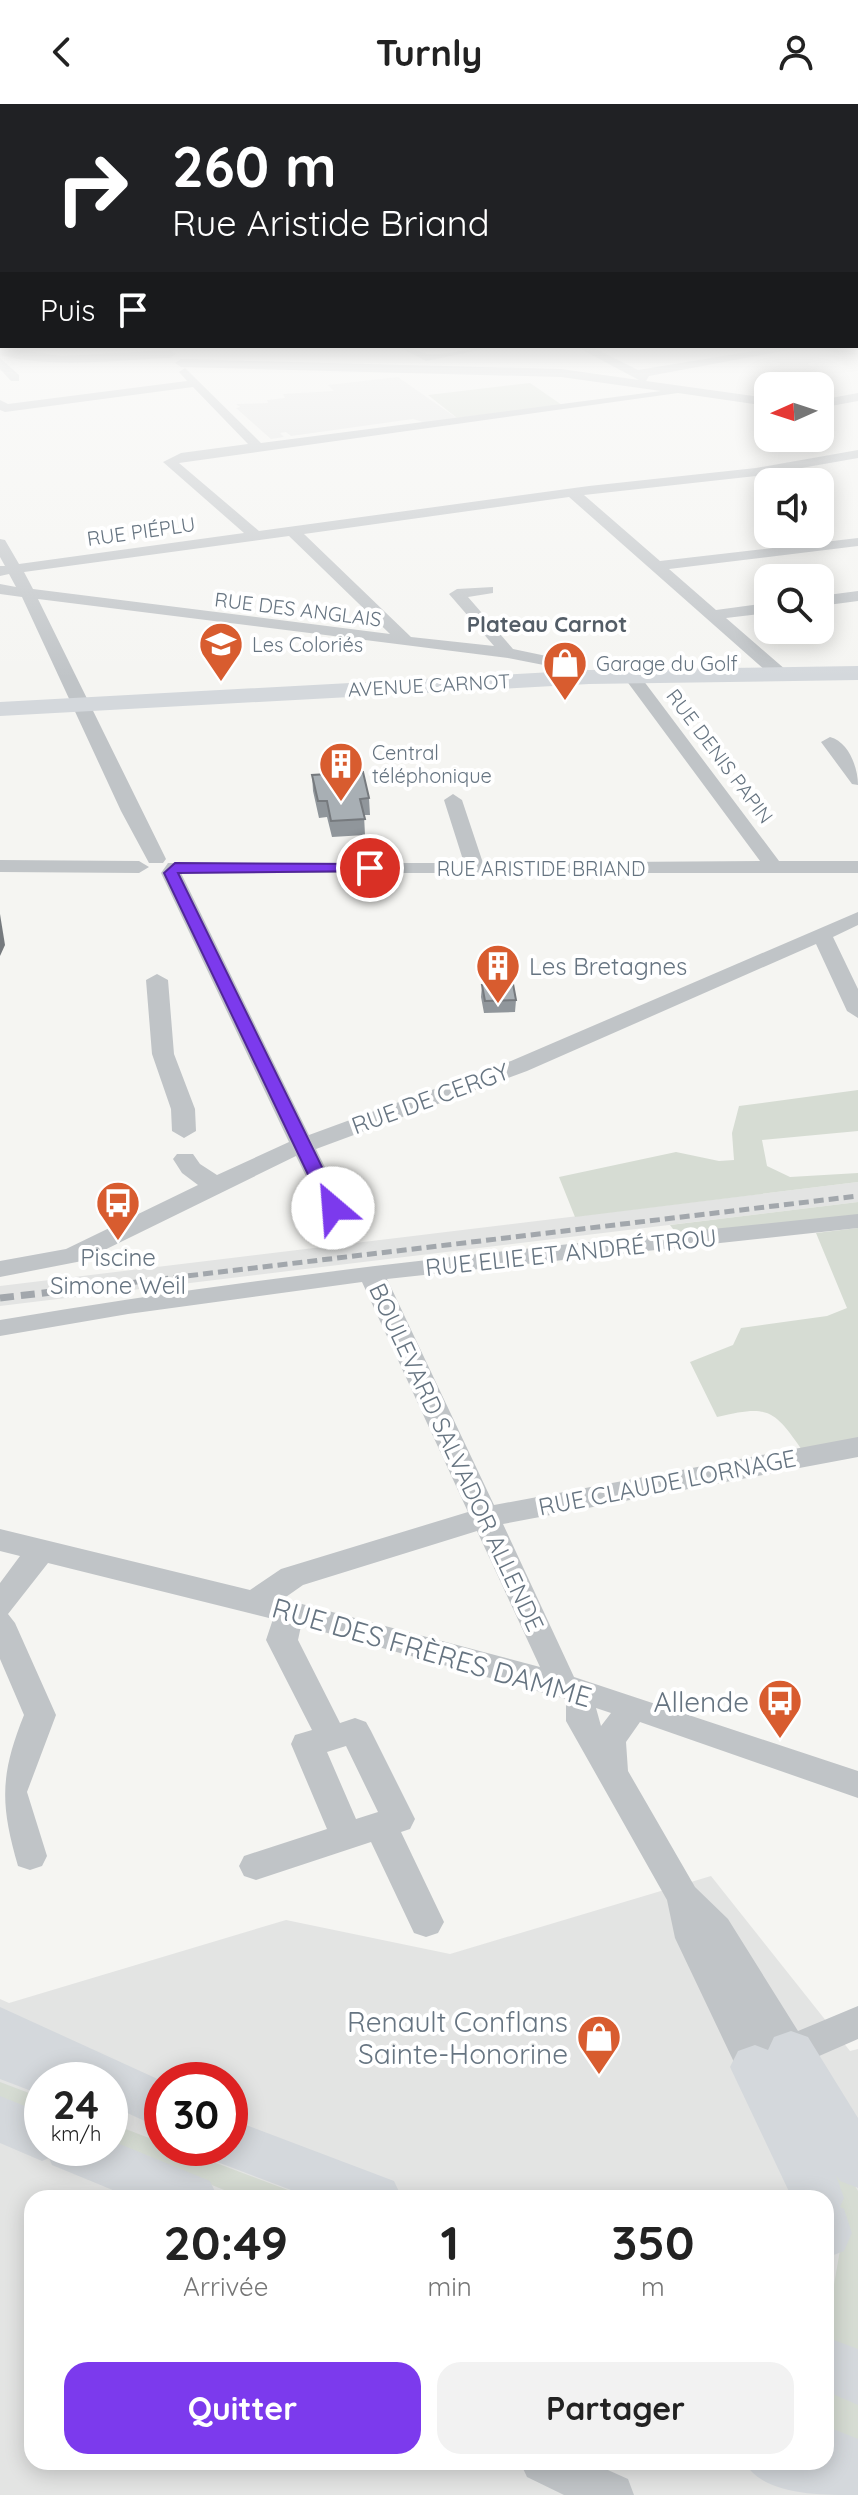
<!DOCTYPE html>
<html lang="fr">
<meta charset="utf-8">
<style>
:root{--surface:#fff;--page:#f2f2f2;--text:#222;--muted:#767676;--accent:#7c3aed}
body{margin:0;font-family:Quicksand,sans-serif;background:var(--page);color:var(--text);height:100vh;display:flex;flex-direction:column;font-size:30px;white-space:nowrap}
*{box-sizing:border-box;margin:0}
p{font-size:26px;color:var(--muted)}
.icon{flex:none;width:44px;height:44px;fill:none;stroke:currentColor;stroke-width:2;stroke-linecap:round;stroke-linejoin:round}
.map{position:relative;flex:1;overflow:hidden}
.drawer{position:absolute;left:24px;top:2086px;width:810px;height:280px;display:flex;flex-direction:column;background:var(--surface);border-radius:24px;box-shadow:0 4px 20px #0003}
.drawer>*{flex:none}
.hud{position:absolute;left:0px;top:0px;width:858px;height:244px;box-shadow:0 4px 20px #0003;background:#202124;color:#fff;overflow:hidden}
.needle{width:52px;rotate:267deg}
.fabs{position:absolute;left:754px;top:268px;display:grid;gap:16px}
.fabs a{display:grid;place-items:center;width:80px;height:80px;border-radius:16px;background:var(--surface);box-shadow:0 4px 20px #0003;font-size:40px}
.speed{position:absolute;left:24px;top:1958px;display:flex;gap:16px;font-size:40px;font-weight:700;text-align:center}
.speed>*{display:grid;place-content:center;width:104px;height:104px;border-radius:50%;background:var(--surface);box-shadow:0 4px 20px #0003;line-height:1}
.speed small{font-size:20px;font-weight:400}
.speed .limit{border:12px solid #d22;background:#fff;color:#111}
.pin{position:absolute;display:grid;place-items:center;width:68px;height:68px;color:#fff;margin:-34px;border:4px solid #fff;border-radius:50%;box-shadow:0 2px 8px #0007}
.me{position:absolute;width:88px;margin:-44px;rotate:333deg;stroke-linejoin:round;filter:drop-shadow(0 0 6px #0008)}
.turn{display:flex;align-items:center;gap:28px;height:168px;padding:0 40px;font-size:36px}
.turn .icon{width:104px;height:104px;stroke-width:2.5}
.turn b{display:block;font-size:56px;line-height:68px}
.then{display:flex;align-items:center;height:76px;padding:0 40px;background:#0003;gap:16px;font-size:30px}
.eta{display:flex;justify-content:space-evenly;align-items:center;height:136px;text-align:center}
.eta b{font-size:48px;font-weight:700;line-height:56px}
.button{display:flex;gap:16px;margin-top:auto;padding:16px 40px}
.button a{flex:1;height:92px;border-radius:24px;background:var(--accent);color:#fff;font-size:32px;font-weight:700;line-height:92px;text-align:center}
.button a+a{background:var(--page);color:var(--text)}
header{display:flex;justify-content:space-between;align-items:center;height:104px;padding:0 40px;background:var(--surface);font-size:36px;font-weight:700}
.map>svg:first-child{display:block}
</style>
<header><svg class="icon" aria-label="back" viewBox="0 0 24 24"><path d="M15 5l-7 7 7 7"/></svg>Turnly<svg class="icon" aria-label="person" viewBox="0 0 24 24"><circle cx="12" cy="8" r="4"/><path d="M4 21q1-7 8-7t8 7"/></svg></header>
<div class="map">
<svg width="858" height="2391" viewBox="0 0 858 2391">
<rect width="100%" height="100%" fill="#f5f5f2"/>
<path fill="#e3e4e3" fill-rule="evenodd" d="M398 273 458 315 426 319 413 315 291 332 286 328 280 329 284 333 271 335 236 304 240 303 236 300 268 299 267 296 285 294 283 290 334 287 328 281Z
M858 1078V1098L0 1202V1182Z
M711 1772 850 1947 858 1945V2391H0V1895L9 1899 286 1816 450 1850ZM42 1976H110V2044H42ZM162 1976H230V2044H162ZM32 2094H826V2358H32Z"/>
<path fill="#d6dcd3" d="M530 279 562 301 457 314 428 291Z
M858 986V1027L762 1036 767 1062 790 1073 858 1069V1078L575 1113 559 1073 676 1048 719 1057 734 1056 732 1029 739 1002Z
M858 1098V1111L679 1133 670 1121Z
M858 1124V1344L805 1350C774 1306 771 1300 717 1313L690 1258 733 1241 741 1224 827 1212 847 1204 816 1129Z
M0 1978 42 1994V2013L0 1996Z
M815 2014 858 2087V2254L826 2241V2200L832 2192 840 2146Z
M110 2019 162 2039V2044H176L309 2094H244L110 2040Z
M826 2286 858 2297V2339L826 2326Z"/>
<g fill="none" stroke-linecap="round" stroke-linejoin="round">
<path fill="#c0c4c7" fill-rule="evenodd" d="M397 242C410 242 417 248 428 250 442 252 481 242 500 242L426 257Z
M575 242H590L638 266 783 242H810L649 272 646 277 768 294V302L678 289 179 359 259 427 589 382 756 364 858 346V354L756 372 584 391 660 457 858 434V442L669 465 716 506 768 499V509L726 514 786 566V574H774L569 393 304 430 411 533 494 542 449 490 457 485 493 483V489L468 493 513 545 575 558 597 573 589 578 564 565 508 554 38 495 166 755 163 759H149L121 707 22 493 0 490V480L16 483 9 470 0 472V462H5L0 453V435L5 436 19 460 244 429 163 358 181 349 248 340 193 283 5 308 0 306V296L8 300 187 277 179 268 185 264 261 339 661 287 561 273 181 263 175 259 181 255 561 265 639 276ZM289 432 390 530 33 485 24 468Z
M0 243 62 252 170 246 176 250 170 254C113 256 56 265 0 251Z
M0 254 19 271V277H11L0 265Z
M858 289V297L820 304V296Z
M858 487V497L820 502V492Z
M631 567 637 568 779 757H858V769H181L309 1031 511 957 858 808V821L833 833 858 885V914L847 907 816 840 527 967 316 1045 345 1104 342 1109H324L296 1052 82 1157 0 1173V1157L66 1145 198 1081 182 1069 173 1055 177 1050H193L200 1060 217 1071 289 1038 161 769 168 759H464L444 696 453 690 462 696 483 759 760 757 623 572Z
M830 633C849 638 858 664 858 681L852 680 821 638Z
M0 756 139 757 149 763 139 769 0 768Z
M157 870 168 876 174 950 195 1005 196 1027 184 1034 172 1027 171 1005 152 950 146 876Z
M858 1110V1124L387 1175 494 1401 858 1333V1353L503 1420 574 1573 858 1667V1694L640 1618 626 1638 628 1667 695 1783 728 1815 798 1927 858 1902V1935L755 1980 742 1975 675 1834 667 1796 566 1617V1595L339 1532 301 1522 298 1536 340 1619 355 1614 366 1618 371 1627 415 1715 410 1725 401 1728 444 1818 438 1829 426 1833 414 1829 371 1738 256 1776 244 1772 239 1762 244 1752 327 1725 291 1640 295 1631 312 1626 266 1536 273 1515 48 1459 8 1510 15 1519 56 1611 27 1688 47 1752 42 1762 30 1766 18 1762C0 1700 0 1671 24 1611L0 1555V1479L20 1452 0 1447V1425L250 1486 281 1465 468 1408 362 1178 128 1210 0 1232V1216C284 1167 571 1140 858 1110ZM477 1427 540 1563 283 1495 303 1481ZM596 1604 611 1609 601 1622ZM346 1642 378 1708 356 1715 327 1648Z
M520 2358H590L628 2375 634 2391H564L527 2373Z"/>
<path fill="#d4d8dc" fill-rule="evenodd" d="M858 241V251L826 247 818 242Z
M858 562V576L589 580 0 612V598L589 566Z
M0 1903 162 1977V2025L110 2001V1976H42V1991L0 1975Z
M791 1927 808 1933 858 2014V2084L840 2077 836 2071 844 2094 840 2103 844 2105 852 2129 844 2147 826 2154V2094H792L730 1963 738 1947 755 1941 768 1946 774 1933Z
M0 1992 42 2009V2044H110V2036L210 2077 218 2094H132L52 2061 49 2054 42 2057 0 2039Z
M230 2015 394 2077 402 2094H312L212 2056 207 2044H230Z
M826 2233 858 2245V2301L826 2287Z
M826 2322 858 2335V2391C816 2391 764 2391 744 2358H826Z"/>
<path stroke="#a2a7ac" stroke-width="5" stroke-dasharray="10 5" stroke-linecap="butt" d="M69 1186 858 1092"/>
<path stroke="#a2a7ac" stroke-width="7" stroke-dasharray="14 7" stroke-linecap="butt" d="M0 1194 86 1184"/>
</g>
<path fill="#90969b" d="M312 671 369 694 370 711H364L365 731 332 733 327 713 319 714 313 687Z
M482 881 516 896 515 908 484 909 481 893Z"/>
<path fill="#767a7e" d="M0 810 5 841 0 852Z"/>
<path fill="#a8afb4" stroke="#767a7e" stroke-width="2" d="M363 668 369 694 360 695 365 715 331 717 327 697H318L312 671Z
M513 880 516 896 485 897 482 881Z"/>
<linearGradient id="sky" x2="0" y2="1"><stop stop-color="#95badb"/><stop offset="0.42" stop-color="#fafaf9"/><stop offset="1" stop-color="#fafaf9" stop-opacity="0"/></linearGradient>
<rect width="858" height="574" fill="url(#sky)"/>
<path fill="#7c3aed" stroke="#51269a" stroke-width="2" d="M370 760 377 764 375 767 178 769 342 1104 333 1109 324 1104 164 769 175 759Z"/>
<defs>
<g id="school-pin" transform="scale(2.3)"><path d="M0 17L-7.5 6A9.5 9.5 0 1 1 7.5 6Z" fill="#d85c2f" stroke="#fff"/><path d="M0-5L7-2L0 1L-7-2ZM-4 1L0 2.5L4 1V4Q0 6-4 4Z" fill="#fff"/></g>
<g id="shop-pin" transform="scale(2.3)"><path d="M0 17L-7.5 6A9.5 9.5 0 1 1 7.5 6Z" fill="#d85c2f" stroke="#fff"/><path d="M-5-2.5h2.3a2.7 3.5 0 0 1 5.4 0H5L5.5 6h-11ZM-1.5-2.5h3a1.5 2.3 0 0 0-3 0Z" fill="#fff"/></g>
<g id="building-pin" transform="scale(2.3)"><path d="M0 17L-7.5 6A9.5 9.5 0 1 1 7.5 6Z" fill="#d85c2f" stroke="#fff"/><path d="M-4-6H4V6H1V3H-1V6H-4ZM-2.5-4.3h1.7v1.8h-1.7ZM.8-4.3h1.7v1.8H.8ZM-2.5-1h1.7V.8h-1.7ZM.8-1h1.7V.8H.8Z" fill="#fff"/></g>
<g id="bus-pin" transform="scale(2.3)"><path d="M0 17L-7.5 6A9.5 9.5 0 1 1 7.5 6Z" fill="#d85c2f" stroke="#fff"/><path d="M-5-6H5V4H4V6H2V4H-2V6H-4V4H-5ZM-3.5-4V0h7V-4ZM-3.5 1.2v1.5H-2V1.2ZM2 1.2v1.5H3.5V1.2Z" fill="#fff"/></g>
</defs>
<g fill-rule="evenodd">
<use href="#school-pin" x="221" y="540"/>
<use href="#shop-pin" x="565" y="559"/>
<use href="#building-pin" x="341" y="660"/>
<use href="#building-pin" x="498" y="862"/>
<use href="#bus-pin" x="118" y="1099"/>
<use href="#bus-pin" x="780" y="1597"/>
<use href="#shop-pin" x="599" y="1933"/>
</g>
<g text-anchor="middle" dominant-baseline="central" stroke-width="8" stroke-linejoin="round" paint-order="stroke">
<g font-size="20" fill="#667481" stroke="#fff">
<text transform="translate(141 427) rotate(-8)">RUE PIÉPLU</text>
<text transform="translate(298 505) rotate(7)">RUE DES ANGLAIS</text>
<text transform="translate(429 581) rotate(-3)">AVENUE CARNOT</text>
<text transform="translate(720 652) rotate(53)">RUE DENIS PAPIN</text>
<text x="541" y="764">RUE ARISTIDE BRIAND</text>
</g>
<g font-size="20" fill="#667481" stroke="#fff" text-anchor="start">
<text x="252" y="540">Les Coloriés</text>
<text x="596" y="559">Garage du Golf</text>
<text x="372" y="648">Central<tspan x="372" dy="23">téléphonique</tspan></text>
</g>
<g font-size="22" font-weight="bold" fill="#535d67" stroke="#fff">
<text x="547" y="520">Plateau Carnot</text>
</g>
<g font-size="24" fill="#667481" stroke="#fff" text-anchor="start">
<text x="529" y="862">Les Bretagnes</text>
<text x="118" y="1153" text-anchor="middle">Piscine<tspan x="118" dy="28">Simone Weil</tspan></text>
</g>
<g font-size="24" fill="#667481" stroke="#fff">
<text transform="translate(430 994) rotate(-20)">RUE DE CERGY</text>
<text transform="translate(571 1148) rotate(-6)">RUE ELIE ET ANDRÉ TROU</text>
<text transform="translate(457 1353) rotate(65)">BOULEVARD SALVADOR ALLENDE</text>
<text transform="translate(667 1378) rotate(-11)">RUE CLAUDE LORNAGE</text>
</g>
<g font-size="28" fill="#667481" stroke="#fff">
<text transform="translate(432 1548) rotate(16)">RUE DES FRÈRES DAMME</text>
</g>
<g font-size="28" fill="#667481" stroke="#fff" text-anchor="end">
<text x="749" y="1597">Allende</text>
<text x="568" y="1917">Renault Conflans<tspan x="568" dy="32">Sainte-Honorine</tspan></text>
</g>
</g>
</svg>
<div class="fabs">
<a><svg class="needle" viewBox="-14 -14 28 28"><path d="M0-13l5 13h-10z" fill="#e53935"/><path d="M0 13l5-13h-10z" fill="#767676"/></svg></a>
<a><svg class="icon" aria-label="sound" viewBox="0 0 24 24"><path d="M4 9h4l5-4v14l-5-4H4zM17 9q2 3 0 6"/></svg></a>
<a><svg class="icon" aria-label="search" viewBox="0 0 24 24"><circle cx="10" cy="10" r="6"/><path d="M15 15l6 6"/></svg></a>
</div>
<div class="speed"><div>24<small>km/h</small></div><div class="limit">30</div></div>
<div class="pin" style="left:370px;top:764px;background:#d93025"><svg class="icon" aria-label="arrive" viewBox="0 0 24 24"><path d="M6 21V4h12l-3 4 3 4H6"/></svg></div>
<svg class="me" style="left:333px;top:1104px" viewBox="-20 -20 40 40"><circle r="19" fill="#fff"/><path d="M0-13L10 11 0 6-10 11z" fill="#7c3aed"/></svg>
<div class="hud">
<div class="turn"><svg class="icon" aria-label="right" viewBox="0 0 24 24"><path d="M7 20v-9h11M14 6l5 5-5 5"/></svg><div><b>260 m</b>Rue Aristide Briand</div></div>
<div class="then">Puis<svg class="icon" aria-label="arrive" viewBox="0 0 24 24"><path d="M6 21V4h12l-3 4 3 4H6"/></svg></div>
</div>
<section class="drawer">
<div class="eta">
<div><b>20:49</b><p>Arrivée</p></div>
<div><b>1</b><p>min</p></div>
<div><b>350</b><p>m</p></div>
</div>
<div class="button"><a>Quitter</a><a>Partager</a></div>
</section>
</div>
